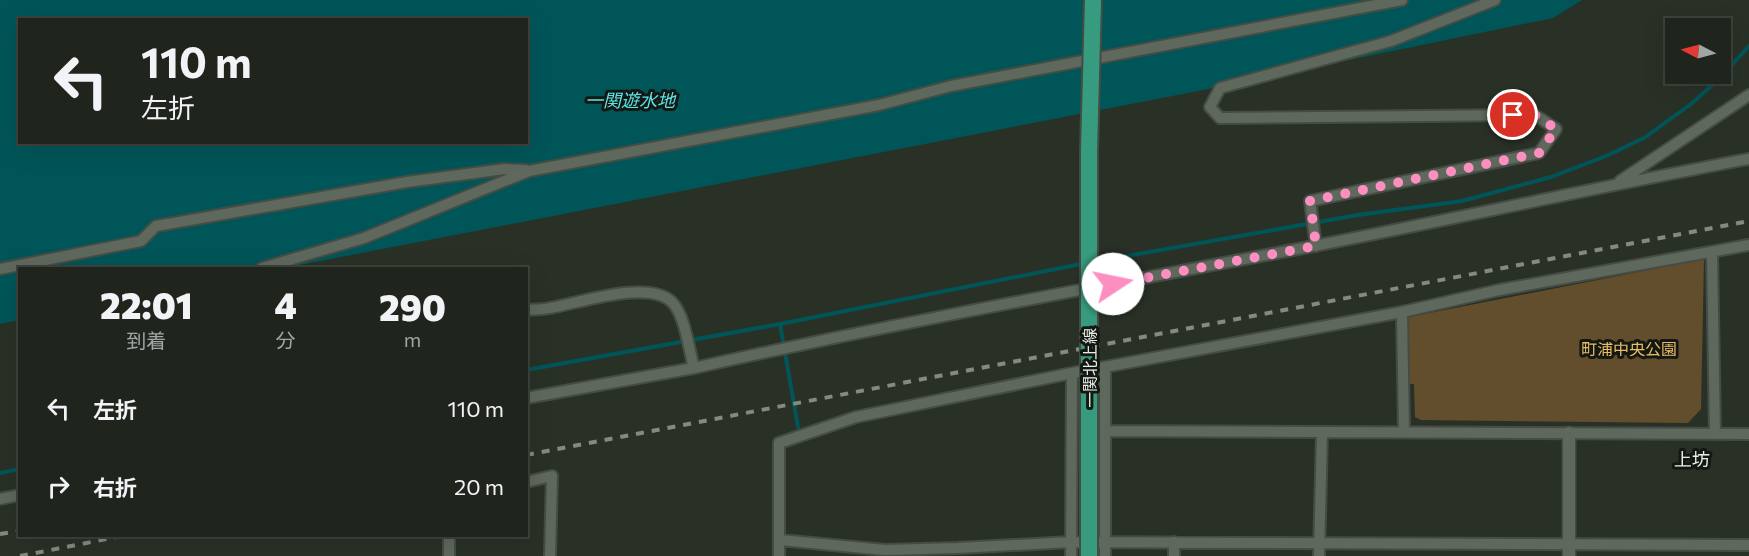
<!DOCTYPE html>
<html lang="ja">
<meta charset="utf-8">
<style>
:root{--surface:#1f251d;--page:#272d26;--text:#f1f3f6;--muted:#a1a5a4;--line:#3c423b}
body{margin:0;font-family:Commissioner,"Noto Sans JP",sans-serif;background:var(--page);color:var(--text);height:100vh;display:flex;flex-direction:column;font-size:22px;white-space:nowrap}
*{box-sizing:border-box;margin:0}
p{font-size:20px;color:var(--muted)}
.icon{flex:none;width:33px;height:33px;fill:none;stroke:currentColor;stroke-width:2;stroke-linecap:round;stroke-linejoin:round}
.map{position:relative;flex:1;overflow:hidden}
.sheet{position:absolute;left:18px;top:267px;width:510px;height:270px;display:flex;flex-direction:column;background:var(--surface);border-radius:0px;box-shadow:0 6px 24px #0002,0 0 0 2px var(--line)}
.sheet>*{flex:none}
.guide{position:absolute;left:18px;top:18px;width:510px;height:126px;border-radius:0px;box-shadow:0 6px 24px #0002,0 0 0 2px var(--line);background:#1f251d;color:var(--text);overflow:hidden}
.needle{width:39px;rotate:276deg}
.controls{position:absolute;left:1665px;top:18px;display:grid;gap:12px}
.controls a{display:grid;place-items:center;width:66px;height:66px;border-radius:0px;background:var(--surface);box-shadow:0 6px 24px #0002,0 0 0 2px var(--line);font-size:30px}
.pin{position:absolute;display:grid;place-items:center;width:51px;height:51px;color:#fff;margin:-26px;border:3px solid #fff;border-radius:50%;box-shadow:0 2px 6px #0007}
.me{position:absolute;width:66px;margin:-33px;rotate:79deg;stroke-linejoin:round;filter:drop-shadow(0 0 4px #0008)}
.turn{display:flex;align-items:center;gap:21px;height:126px;padding:0 24px;font-size:27px}
.turn .icon{width:78px;height:78px;stroke-width:2.5}
.turn b{display:block;font-size:42px;line-height:51px}
.eta{display:flex;justify-content:space-evenly;align-items:center;height:102px;text-align:center}
.eta b{font-size:36px;font-weight:800;line-height:42px}
ul{padding:0;list-style:none}
li{display:flex;align-items:center;gap:18px;height:78px;padding:0 24px}
li div{flex:1}
li b{display:block;font-size:22px}
li em{font-style:normal}
.map>svg:first-child{display:block}
</style>
<div class="map">
<svg width="1749" height="556" viewBox="0 0 1749 556">
<rect width="100%" height="100%" fill="#293127"/>
<path fill="#624e2c" d="M1704 259 1701 409 1688 423 1421 420 1415 417 1414 384H1409L1407 366 1409 317Z"/>
<path fill="#005558" fill-rule="evenodd" d="M0 0H1582L1553 18 1193 92 284 268H20L19 320 0 324ZM20 20H526V142H20Z"/>
<g fill="none" stroke-linecap="round" stroke-linejoin="round">
<path stroke="#005558" stroke-width="4" d="M1093 262 1358 215 1462 201 1551 177 1606 156 1644 138 1691 104 1720 78 1749 46
M780 324 798 427
M526 370 780 324 1086 263
M0 473 20 469"/>
<g stroke="#454c44" stroke-width="14">
<path id="minor" d="M1620 181 1749 95
M1316 246 1310 201 1539 153 1556 129 1535 115 1220 118 1210 107 1220 88 1391 41 1495 0
M1712 252 1715 434
M262 268 364 238 529 171 879 105 951 86 1402 0
M0 269 141 241 156 226 407 182 504 169 526 170
M526 310C534 309 542 310 550 308 579 303 648 279 672 302 685 315 689 350 694 368L526 398
M1402 312 1404 431
M694 368C894 323 1097 287 1298 249 1449 220 1598 187 1749 159
M1105 431 1749 434
M526 482 552 476 550 556
M0 499 20 495
M449 536V556
M780 540 885 550 958 548 1071 542 1749 545
M779 556V443L856 417 1072 373 1402 312 1499 290 1749 245
M1071 556 1072 373
M1105 556V367
M1174 556V542
M1319 556 1322 432"/>
</g>
<g stroke="#454c44" stroke-width="15">
<path id="tertiary" d="M1569 556V433"/>
</g>
<g stroke="#454c44" stroke-width="20">
<path id="primary" d="M1089 245V152"/>
</g>
<use href="#minor" stroke="#5f685d" stroke-width="10"/>
<use href="#tertiary" stroke="#5f685d" stroke-width="12"/>
<use href="#primary" stroke="#379c7f" stroke-width="16"/>
<path stroke="#838a81" stroke-width="4" stroke-dasharray="8 8" stroke-linecap="butt" d="M526 455 1749 221
M0 534 20 531
M20 556 122 536"/>
<g stroke="#454c44" stroke-width="20" stroke-linecap="butt">
<path id="primary-bridge" d="M1089 152 1093 0
M1089 556V245"/>
</g>
<use href="#primary-bridge" stroke="#379c7f" stroke-width="16"/>
</g>
<g fill="none" stroke-linecap="round" stroke-linejoin="round">
<path stroke="#fd8ec0" stroke-width="10" stroke-dasharray="0 18" d="M1113 284 1316 246 1310 201 1539 153 1556 129 1535 115H1513"/>
</g>
<g text-anchor="middle" dominant-baseline="central" stroke-width="6" stroke-linejoin="round" paint-order="stroke">
<g font-size="16" fill="#ebbc66" stroke="#141813">
<text x="1629" y="348">町浦中央公園</text>
</g>
<g font-size="16" fill="#e8eee7" stroke="#141813">
<text transform="translate(1089 368) rotate(-90)">一関北上線</text>
</g>
<g font-size="18" font-style="italic" fill="#5ae3e8" stroke="#141813">
<text x="630" y="100">一関遊水地</text>
</g>
<g font-size="18" fill="#e8eee7" stroke="#141813">
<text x="1692" y="459">上坊</text>
</g>
</g>
</svg>
<div class="controls">
<a><svg class="needle" viewBox="-14 -14 28 28"><path d="M0-13l5 13h-10z" fill="#e53935"/><path d="M0 13l5-13h-10z" fill="#a1a5a4"/></svg></a>
</div>
<div class="pin" style="left:1513px;top:115px;background:#d93025"><svg class="icon" aria-label="arrive" viewBox="0 0 24 24"><path d="M6 21V4h12l-3 4 3 4H6"/></svg></div>
<svg class="me" style="left:1113px;top:284px" viewBox="-20 -20 40 40"><circle r="19" fill="#fff"/><path d="M0-13L10 11 0 6-10 11z" fill="#fd8ec0"/></svg>
<div class="guide">
<div class="turn"><svg class="icon" aria-label="left" viewBox="0 0 24 24"><path d="M17 20v-9H6M10 6l-5 5 5 5"/></svg><div><b>110 m</b>左折</div></div>
</div>
<section class="sheet">
<div class="eta">
<div><b>22:01</b><p>到着</p></div>
<div><b>4</b><p>分</p></div>
<div><b>290</b><p>m</p></div>
</div>
<ul>
<li><svg class="icon" aria-label="left" viewBox="0 0 24 24"><path d="M17 20v-9H6M10 6l-5 5 5 5"/></svg><div><b>左折</b></div><em>110 m</em></li>
<li><svg class="icon" aria-label="right" viewBox="0 0 24 24"><path d="M7 20v-9h11M14 6l5 5-5 5"/></svg><div><b>右折</b></div><em>20 m</em></li>
</ul>
</section>
</div>
